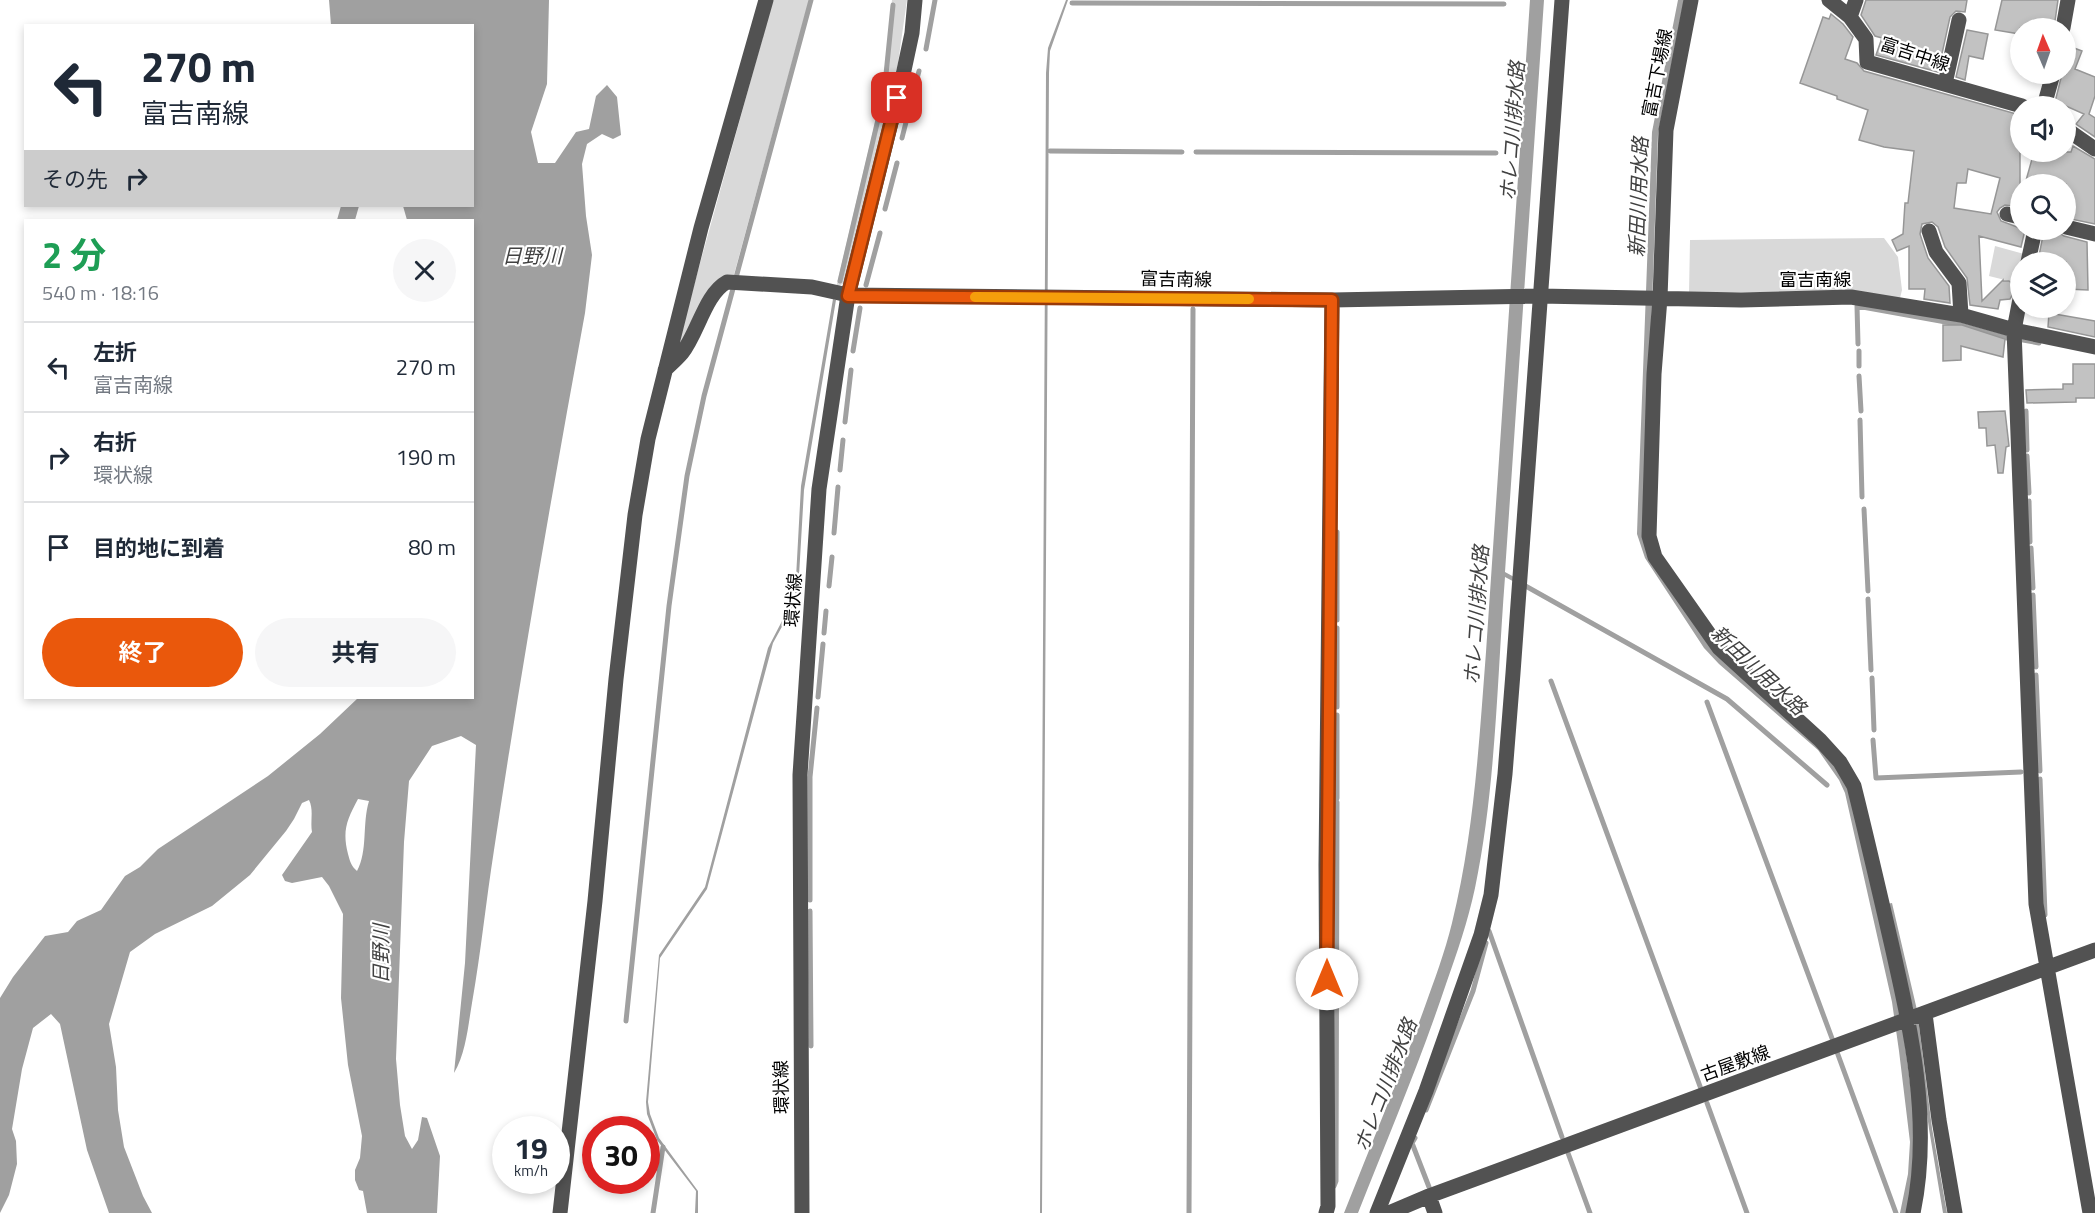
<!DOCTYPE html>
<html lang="ja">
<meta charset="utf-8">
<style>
:root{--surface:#fff;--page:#f6f6f7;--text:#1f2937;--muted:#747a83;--line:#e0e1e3;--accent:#ea580c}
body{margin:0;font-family:"Titillium Web","Noto Sans JP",sans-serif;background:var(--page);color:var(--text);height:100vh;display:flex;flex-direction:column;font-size:22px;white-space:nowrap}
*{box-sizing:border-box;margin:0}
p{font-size:20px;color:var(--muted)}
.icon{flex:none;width:33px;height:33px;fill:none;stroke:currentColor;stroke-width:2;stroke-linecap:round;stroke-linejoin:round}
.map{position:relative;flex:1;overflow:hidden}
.details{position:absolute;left:24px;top:219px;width:450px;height:480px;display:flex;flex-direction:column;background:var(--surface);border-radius:0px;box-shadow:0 3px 9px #0003}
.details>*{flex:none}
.guide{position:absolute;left:24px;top:24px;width:450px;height:183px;border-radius:0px;box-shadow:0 3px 9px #0003;background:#fff;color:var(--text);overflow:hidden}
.needle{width:39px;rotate:358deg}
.tools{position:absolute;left:2010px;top:18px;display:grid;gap:12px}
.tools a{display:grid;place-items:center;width:66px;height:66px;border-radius:50%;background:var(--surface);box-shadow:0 3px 9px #0003;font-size:30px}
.speed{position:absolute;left:492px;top:1116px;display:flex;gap:12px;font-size:30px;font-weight:700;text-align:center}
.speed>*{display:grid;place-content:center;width:78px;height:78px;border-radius:50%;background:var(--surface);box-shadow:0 3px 9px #0003;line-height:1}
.speed small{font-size:15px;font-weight:400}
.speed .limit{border:9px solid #d22;background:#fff;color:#111}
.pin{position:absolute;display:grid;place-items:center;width:51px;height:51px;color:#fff;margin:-26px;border-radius:12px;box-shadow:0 3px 9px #0006}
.me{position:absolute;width:66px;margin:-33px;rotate:0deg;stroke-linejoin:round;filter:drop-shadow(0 0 4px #0008)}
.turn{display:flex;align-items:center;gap:21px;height:126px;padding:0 18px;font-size:27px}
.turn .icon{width:78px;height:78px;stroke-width:2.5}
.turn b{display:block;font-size:42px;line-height:51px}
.then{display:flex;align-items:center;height:57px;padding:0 18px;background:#0003;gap:12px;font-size:22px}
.round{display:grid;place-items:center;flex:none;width:63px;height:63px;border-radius:32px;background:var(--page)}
.summary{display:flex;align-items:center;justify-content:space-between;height:102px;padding:0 18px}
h1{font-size:36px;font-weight:700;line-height:45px;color:#1e9e55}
.primary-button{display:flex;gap:12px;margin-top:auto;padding:12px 18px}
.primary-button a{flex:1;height:69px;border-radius:36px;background:var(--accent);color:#fff;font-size:24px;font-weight:700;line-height:69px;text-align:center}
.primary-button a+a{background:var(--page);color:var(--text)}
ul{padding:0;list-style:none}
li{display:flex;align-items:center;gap:18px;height:90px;padding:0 18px;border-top:2px solid var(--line)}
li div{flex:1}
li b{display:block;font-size:22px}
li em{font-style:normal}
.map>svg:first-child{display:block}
</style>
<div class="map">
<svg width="2095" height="1213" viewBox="0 0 2095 1213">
<rect width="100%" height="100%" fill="#fff"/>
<path fill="#d9d9d9" d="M773 0H809L733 278 676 350Z
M892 0H907L898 63 844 283 836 288 882 93Z
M1884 238 1898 257 1902 290 1900 298 1850 291 1689 293 1690 240Z
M1995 246 2024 254 2017 283 1989 276Z"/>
<path fill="#a0a0a0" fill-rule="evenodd" d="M329 0H549L547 84 531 132 538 163H555L576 132 589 129 596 96 607 85 617 97 621 135 613 139 602 134 587 144 582 164 586 216 592 255 585 313C552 492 521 671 494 850 486 901 481 952 472 1003 468 1026 466 1053 454 1073L465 963 476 745 461 736 432 746 409 781 404 842 396 1059 400 1105 405 1136 412 1149 418 1140 422 1117 427 1118 440 1156 437 1213H367L363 1191 359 1190 355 1180V1170L360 1158 362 1136 348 1065 341 998 343 914 329 886 322 877 292 883 285 881 282 875 312 832C310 821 314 810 309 800L302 803 294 819 286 831 250 875 212 906 155 934 130 952 109 1024 116 1067 118 1110 124 1147 143 1196 152 1213H109L87 1150 60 1024 51 1014 33 1028 22 1069 12 1129 16 1141 17 1164 9 1195 0 1213V998L13 977 45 936 68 932 77 921 101 910 125 876 140 867 158 849 268 776 320 734 358 698H472V220H407L403 206H472V26L331 25ZM358 799 369 801C362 824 368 851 357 871 351 866 350 861 348 854 342 830 347 820 358 799Z
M1066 0H1068L1050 51 1049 73 1042 1213H1040L1046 73 1048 48Z
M1530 0H1544L1505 572 1527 584 1526 588 1505 577C1497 680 1496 787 1475 888 1468 921 1457 953 1446 984 1420 1062 1388 1137 1358 1213H1344C1371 1145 1399 1078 1424 1009 1434 981 1445 952 1452 923 1474 834 1479 743 1486 652Z
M1678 0H1684L1658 134 1644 533 1702 635 1822 746 1847 781 1901 1015 1917 1135 1908 1213H1900L1908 1174 1910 1142 1899 1051 1892 1002 1845 793 1839 780 1818 750 1719 664 1704 648 1645 558 1637 534 1638 504 1652 132Z
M341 206H359L355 220H337Z
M833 299 836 300 804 490 798 593 796 601 773 643 707 889 660 958 648 1102 650 1114 659 1138 698 1191V1213H695L696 1191 657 1140 647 1114 646 1102 659 955 705 887 768 648 795 596 801 486Z
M1892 903 1917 1010 1932 1128 1947 1213H1943L1929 1129 1913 1009 1887 904Z"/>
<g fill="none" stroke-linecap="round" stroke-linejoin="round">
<path stroke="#a0a0a0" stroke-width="5" d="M1072 3 1504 4
M926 49 935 0
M902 138 919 71
M1050 151 1182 152
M1196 152 1496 153
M885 209 897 163
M840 281 884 94 893 5
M866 285 880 233
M2023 340 2039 343
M1858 344 1857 306 1957 324 2007 338
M853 351 860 308
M1859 351V366
M1859 376 1861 411
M2026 411 2027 450
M1860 420 1862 497
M845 422 851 370
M2027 456 2029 493
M840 470 843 440
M2029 501 2030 542
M1864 509 1868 591
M834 533 838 487
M2031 548 2033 588
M1522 584 1727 699 1827 785
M829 586 832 557
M2033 595 2036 667
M1868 599 1871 670
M1337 620V532
M1337 628V707
M824 633 826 611
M2036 675 2040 771
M1872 678 1874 730
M1551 681 1701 1089
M818 697 823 644
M1707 702 1833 1041
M1873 740 1876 778 2021 772
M2040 779 2045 915
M1337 798V715
M810 900V777L817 708
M810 911 811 1046
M1489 931 1562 1137
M626 1021 669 606 687 476 704 396 811 0
M1837 1052 1896 1213
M1707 1103 1747 1213
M1426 1110 1473 991 1486 943
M1415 1138 1412 1143 1429 1187
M1568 1153 1590 1213
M1334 1186 1336 1181 1337 802
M653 1213 663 1147
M1189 1213 1193 309"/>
</g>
<path fill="#c2c2c2" stroke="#969696" stroke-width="1.5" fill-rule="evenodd" d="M1866 0H1967L1965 12 1956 11 1950 17 1938 72 1876 55 1882 38 1875 36 1861 15Z
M2002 0H2058L2054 28H2020V34L1995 30Z
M1831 14 1843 24 1853 37 1845 59 1857 63 1864 71 2020 115V207L2005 205 2000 208 1997 212 2001 221 2025 230 2021 247 1979 236 1982 301 2003 280V281H2009L2015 286V291L2010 299 2000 300 1998 309 1970 305 1967 278 1945 247 1938 227 1932 222 1922 224 1920 234 1928 258 1949 286 1950 303 1924 299 1925 289H1909V246L1897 251 1892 240 1903 234 1905 203H1908L1914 151 1884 147 1859 140 1868 110 1837 99V96L1800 83 1823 17 1829 19ZM1968 169 2000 178 1991 214 1954 208 1957 183H1966Z
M1967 30 1988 34 1983 59 1969 56 1965 80 1956 77Z
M2066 45 2082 51 2075 69 2095 77V96L2089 114 2095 118V137L2076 124 2084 114 2066 106H2054L2062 74H2066Z
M2073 146 2095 159V224L2066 218V184H2025L2034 152H2071Z
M2044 230 2058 232 2064 236 2087 242 2088 290 2066 289V262H2040L2042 256H2039Z
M2049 313 2095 321V337L2048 327Z
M1943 325H1962L2005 339 2003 357 1961 346V360L1943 361Z
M2073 364H2095V398H2076V402L2027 403 2026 390 2063 389V384H2073Z
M2005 411 2009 446 2006 447 2003 473H1998L1995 445 1987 446 1986 428H1979L1978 412Z"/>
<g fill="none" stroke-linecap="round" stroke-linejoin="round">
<path stroke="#525252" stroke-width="15" d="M1691 0 1666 130 1660 298 1654 374 1649 536 1655 557 1719 648 1820 740 1840 762 1854 786C1867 838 1879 890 1891 942 1911 1030 1932 1123 1913 1213
M1829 0 1850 17 1866 39 1867 62 2022 106
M1850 17 1856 0
M2063 28 2068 0
M1945 84 1959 20
M2044 106 2053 74
M2066 129 2095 149
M2007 214 2020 217
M2066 227 2095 234
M1929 231 1936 252 1959 283 1961 315
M2028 262 2035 230
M2020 299 2014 330 2036 904 2090 1213
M665 370C671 364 677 359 682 353 698 333 705 294 727 282L812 287 848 295 1332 300 1540 296 1741 300 1851 297 1961 315 2014 330 2095 347
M1925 1014 1939 1120 1955 1213
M1429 1196 1435 1213
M560 1213 595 901 616 679 635 515 648 439 701 228 766 0
M802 1213 800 775 819 489 848 295 903 75 912 33 915 0
M1326 1213 1328 1206 1326 865 1332 300
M1377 1213 1426 1091 1481 935 1491 895 1505 774 1513 673 1562 0
M1389 1213 1429 1196 2095 950"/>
</g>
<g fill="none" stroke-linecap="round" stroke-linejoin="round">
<g stroke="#983908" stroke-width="15">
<path id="route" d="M897 98 848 296 1332 300 1327 979"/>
</g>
<use href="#route" stroke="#ea580c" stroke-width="10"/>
<path stroke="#f59e0b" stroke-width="10" d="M975 297 1249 299"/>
</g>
<g text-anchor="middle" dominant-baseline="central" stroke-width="4.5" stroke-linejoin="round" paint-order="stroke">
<g font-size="18" fill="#000" stroke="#fff">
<text transform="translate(1915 54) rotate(18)">富吉中線</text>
<text transform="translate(1657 73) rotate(-79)">富吉下場線</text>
<text transform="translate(1176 279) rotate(1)">富吉南線</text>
<text x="1815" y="279">富吉南線</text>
<text transform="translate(793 600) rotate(-86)">環状線</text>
<text transform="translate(1735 1063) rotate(-20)">古屋敷線</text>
<text transform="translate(781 1087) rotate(-91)">環状線</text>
</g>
<g font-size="20" font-style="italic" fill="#414141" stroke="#fff">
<text transform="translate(1512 131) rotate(-86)">ホレコ川排水路</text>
<text transform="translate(1638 197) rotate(-88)">新田川用水路</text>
<text x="532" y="255">日野川</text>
<text transform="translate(1476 615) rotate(-86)">ホレコ川排水路</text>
<text transform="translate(1759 670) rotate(43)">新田川用水路</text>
<text transform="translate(380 954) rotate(-90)">日野川</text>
<text transform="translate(1385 1085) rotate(-69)">ホレコ川排水路</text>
</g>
</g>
</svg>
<div class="tools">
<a><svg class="needle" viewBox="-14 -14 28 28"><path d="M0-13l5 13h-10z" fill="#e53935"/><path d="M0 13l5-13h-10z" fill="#747a83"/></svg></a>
<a><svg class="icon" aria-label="sound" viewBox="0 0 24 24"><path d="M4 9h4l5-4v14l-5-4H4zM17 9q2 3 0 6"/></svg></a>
<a><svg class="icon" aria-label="search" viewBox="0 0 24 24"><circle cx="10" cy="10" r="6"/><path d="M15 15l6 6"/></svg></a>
<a><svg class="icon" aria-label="layers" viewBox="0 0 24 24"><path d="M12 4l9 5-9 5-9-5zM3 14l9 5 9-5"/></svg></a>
</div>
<div class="speed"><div>19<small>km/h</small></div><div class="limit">30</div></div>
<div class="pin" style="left:897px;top:98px;background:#d93025"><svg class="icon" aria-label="arrive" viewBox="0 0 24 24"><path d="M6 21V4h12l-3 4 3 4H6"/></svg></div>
<svg class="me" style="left:1327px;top:979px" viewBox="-20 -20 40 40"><circle r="19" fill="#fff"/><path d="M0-13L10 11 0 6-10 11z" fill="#ea580c"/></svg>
<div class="guide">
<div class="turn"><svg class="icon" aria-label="left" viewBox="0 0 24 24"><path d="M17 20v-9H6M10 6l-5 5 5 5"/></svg><div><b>270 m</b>富吉南線</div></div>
<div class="then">その先<svg class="icon" aria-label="right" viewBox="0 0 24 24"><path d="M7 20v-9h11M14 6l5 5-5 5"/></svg></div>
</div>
<section class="details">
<div class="summary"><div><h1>2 分</h1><p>540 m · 18:16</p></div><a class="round"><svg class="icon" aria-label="close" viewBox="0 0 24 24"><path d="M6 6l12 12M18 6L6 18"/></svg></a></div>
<ul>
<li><svg class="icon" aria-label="left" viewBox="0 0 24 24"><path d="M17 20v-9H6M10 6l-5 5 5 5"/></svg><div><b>左折</b><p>富吉南線</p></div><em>270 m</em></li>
<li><svg class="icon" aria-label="right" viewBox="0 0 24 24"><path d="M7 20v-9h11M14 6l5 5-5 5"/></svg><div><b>右折</b><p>環状線</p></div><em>190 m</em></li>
<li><svg class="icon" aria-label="arrive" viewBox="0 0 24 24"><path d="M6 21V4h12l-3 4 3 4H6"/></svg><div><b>目的地に到着</b></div><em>80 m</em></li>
</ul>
<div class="primary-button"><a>終了</a><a>共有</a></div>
</section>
</div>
